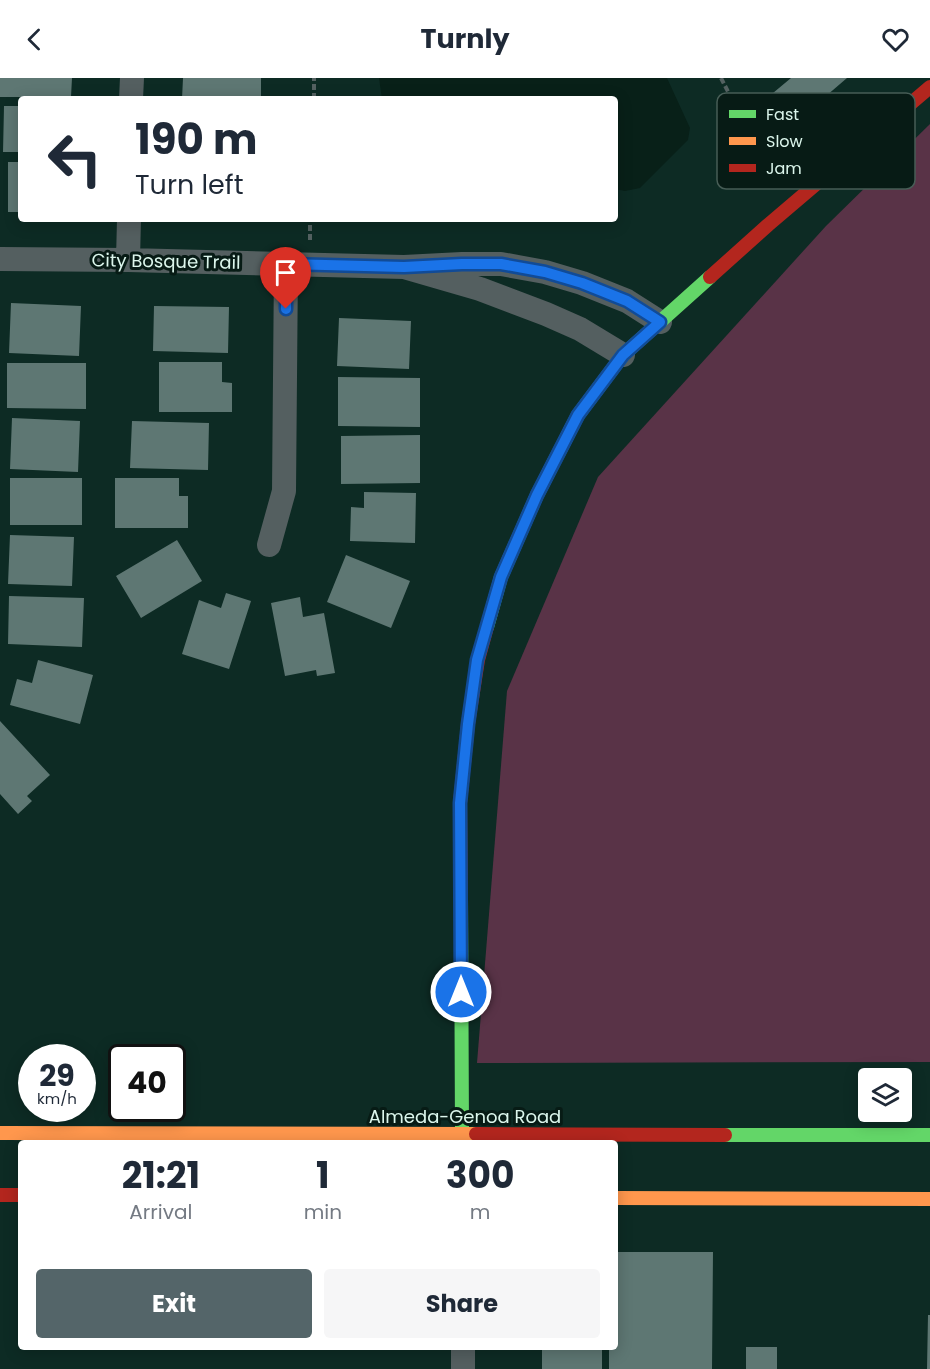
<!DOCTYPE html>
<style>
:root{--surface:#fff;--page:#f6f6f7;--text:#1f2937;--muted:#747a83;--accent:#546569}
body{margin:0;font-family:Poppins,sans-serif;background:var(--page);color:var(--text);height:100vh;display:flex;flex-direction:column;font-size:22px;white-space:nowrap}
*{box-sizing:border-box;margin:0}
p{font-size:20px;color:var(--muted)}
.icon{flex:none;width:33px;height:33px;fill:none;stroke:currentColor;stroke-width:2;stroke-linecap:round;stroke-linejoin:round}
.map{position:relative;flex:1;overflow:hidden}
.details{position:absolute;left:18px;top:1062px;width:600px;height:210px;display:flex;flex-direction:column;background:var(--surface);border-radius:6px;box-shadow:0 3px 15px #0003}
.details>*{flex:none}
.top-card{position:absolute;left:18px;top:18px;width:600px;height:126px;border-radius:6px;box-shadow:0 3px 15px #0003;background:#fff;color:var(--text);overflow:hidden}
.controls{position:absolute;left:858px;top:990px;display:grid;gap:12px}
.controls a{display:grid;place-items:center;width:54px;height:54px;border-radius:6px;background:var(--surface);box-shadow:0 3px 15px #0003;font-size:30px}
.speed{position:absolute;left:18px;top:966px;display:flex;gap:12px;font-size:30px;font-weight:700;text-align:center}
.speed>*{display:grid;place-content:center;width:78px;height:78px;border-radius:50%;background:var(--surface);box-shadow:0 3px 15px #0003;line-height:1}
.speed small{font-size:15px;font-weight:400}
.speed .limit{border:3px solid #111;border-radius:9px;background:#fff;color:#111}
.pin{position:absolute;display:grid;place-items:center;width:51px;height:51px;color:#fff;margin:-62px -26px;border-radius:50% 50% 50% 0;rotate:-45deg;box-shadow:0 0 6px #0007}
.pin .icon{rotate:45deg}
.me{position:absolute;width:66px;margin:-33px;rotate:0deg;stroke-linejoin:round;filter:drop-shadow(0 0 4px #0008)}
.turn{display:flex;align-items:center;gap:21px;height:126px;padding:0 18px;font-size:27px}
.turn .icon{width:78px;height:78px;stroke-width:2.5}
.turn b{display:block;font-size:42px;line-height:51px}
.eta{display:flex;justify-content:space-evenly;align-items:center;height:102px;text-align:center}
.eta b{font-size:36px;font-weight:700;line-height:42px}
.action{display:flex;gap:12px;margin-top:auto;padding:12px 18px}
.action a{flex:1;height:69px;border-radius:6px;background:var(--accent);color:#fff;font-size:24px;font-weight:700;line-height:69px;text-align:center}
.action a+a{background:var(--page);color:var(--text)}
header{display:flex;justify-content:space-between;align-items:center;height:78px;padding:0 18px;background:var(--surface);font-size:27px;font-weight:700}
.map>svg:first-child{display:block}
</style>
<header><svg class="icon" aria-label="back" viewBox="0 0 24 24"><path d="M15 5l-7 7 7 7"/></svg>Turnly<svg class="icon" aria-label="heart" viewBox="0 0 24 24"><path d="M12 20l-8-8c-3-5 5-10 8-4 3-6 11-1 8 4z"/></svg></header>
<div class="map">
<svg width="930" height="1291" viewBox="0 0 930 1291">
<rect width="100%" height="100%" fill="#0d2b24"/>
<path fill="#593347" d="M930 46V984L477 985 507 613 598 399 826 148Z"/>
<path fill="#082018" d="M379 0H667L690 50 688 62 640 110 625 113 615 111V21H382Z"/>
<path fill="#5e7773" d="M0 0H72L71 19H0Z
M183 0H261V21H182Z
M791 0H847L791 48 767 20Z
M4 28H21V74H3Z
M8 84H21V134H8Z
M11 225 81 228 79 278 9 275Z
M154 228 229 229 228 275 153 273Z
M339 240 411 243 409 291 337 288Z
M159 284H222V304L232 305V334H159Z
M7 285H86V331L7 330Z
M338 299 420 300V349L338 348Z
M12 340 80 343 78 394 10 391Z
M132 343 209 345 208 392 130 390Z
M420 357V405L341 406V358Z
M10 400H82V447H10Z
M115 400H179V418H188V450H115Z
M364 414 416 415 415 465 350 463 351 429 364 430Z
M10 457 74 459 72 508 8 506Z
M177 462 202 503 141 540 116 498Z
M346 477 410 503 391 550 327 524Z
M226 515 251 523 229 591 182 576 199 522 221 530Z
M9 518 84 520 82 569 8 566Z
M300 519 303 539 324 535 335 595 317 598 316 592 285 598 271 525Z
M38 582 93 597 80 646 10 627 17 601 32 605Z
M0 643 50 697 27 718 32 723 18 736 0 716Z
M615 1174H713L712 1291H609V1269H615Z
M928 1237H930V1291H927Z
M542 1269H602V1291H542Z
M746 1269H777V1291H746Z"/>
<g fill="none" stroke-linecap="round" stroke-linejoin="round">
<path stroke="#546161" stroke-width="4" stroke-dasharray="6 3" stroke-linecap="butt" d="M721 0 763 81 774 95
M314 21V0
M310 162V141"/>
<path stroke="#545f60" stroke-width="24" d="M131 21 132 0
M0 181 128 182 404 189
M128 182 129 141
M623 277 580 251 546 236 480 211 404 189 462 186H501L545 194 582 205 627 223 660 244
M269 467 284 413 286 186
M463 1269V1291"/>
<path stroke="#63d668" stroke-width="14" d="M487 549 501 499 537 417 578 337 623 277 710 199
M461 818 462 1056
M725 1057H930"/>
<path stroke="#ff974d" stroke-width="14" d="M0 1055 476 1056
M615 1120 930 1121"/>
<path stroke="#b3261e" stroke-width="14" d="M710 199 768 147 930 9
M461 818 460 725 468 646 478 582 487 549
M476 1056 725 1057
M0 1117H21"/>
</g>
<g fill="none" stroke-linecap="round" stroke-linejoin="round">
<g stroke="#114b97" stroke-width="15">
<path id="route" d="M286 231V186L404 189 462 186H501L545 194 582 205 627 223 660 244 623 277 578 337 537 417 501 499 477 582 468 646 460 725 461 914"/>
</g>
<use href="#route" stroke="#1a73e8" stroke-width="10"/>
</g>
<g text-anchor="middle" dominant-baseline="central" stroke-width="6" stroke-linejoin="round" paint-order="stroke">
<g font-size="18" fill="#dcf6ec" stroke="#071b15">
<text transform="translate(166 183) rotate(1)">City Bosque Trail</text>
<text x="465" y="1038">Almeda-Genoa Road</text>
</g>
</g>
<rect x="717" y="15" width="198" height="96" rx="9" fill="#071b15" stroke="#475d56" stroke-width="1.5"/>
<rect x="729" y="32" width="27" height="8" fill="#63d668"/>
<rect x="729" y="59" width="27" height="8" fill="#ff974d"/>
<rect x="729" y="86" width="27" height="8" fill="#b3261e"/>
<g font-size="16" fill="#dcf6ec">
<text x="766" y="42">Fast</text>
<text x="766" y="69">Slow</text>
<text x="766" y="96">Jam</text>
</g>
</svg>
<div class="controls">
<a><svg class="icon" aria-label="layers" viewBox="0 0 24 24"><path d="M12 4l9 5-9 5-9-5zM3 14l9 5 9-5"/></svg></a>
</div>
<div class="speed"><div>29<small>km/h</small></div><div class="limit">40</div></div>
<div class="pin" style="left:286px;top:231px;background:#d93025"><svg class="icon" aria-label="arrive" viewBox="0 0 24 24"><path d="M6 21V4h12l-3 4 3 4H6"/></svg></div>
<svg class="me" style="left:461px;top:914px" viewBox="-20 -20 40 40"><circle r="17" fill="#1a73e8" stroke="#fff" stroke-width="3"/><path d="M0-11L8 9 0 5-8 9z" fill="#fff"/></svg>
<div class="top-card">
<div class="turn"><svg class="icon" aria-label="left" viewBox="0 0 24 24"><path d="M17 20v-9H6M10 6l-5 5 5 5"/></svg><div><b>190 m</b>Turn left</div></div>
</div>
<section class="details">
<div class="eta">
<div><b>21:21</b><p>Arrival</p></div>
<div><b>1</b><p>min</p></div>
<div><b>300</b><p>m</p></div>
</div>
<div class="action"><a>Exit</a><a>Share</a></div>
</section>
</div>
